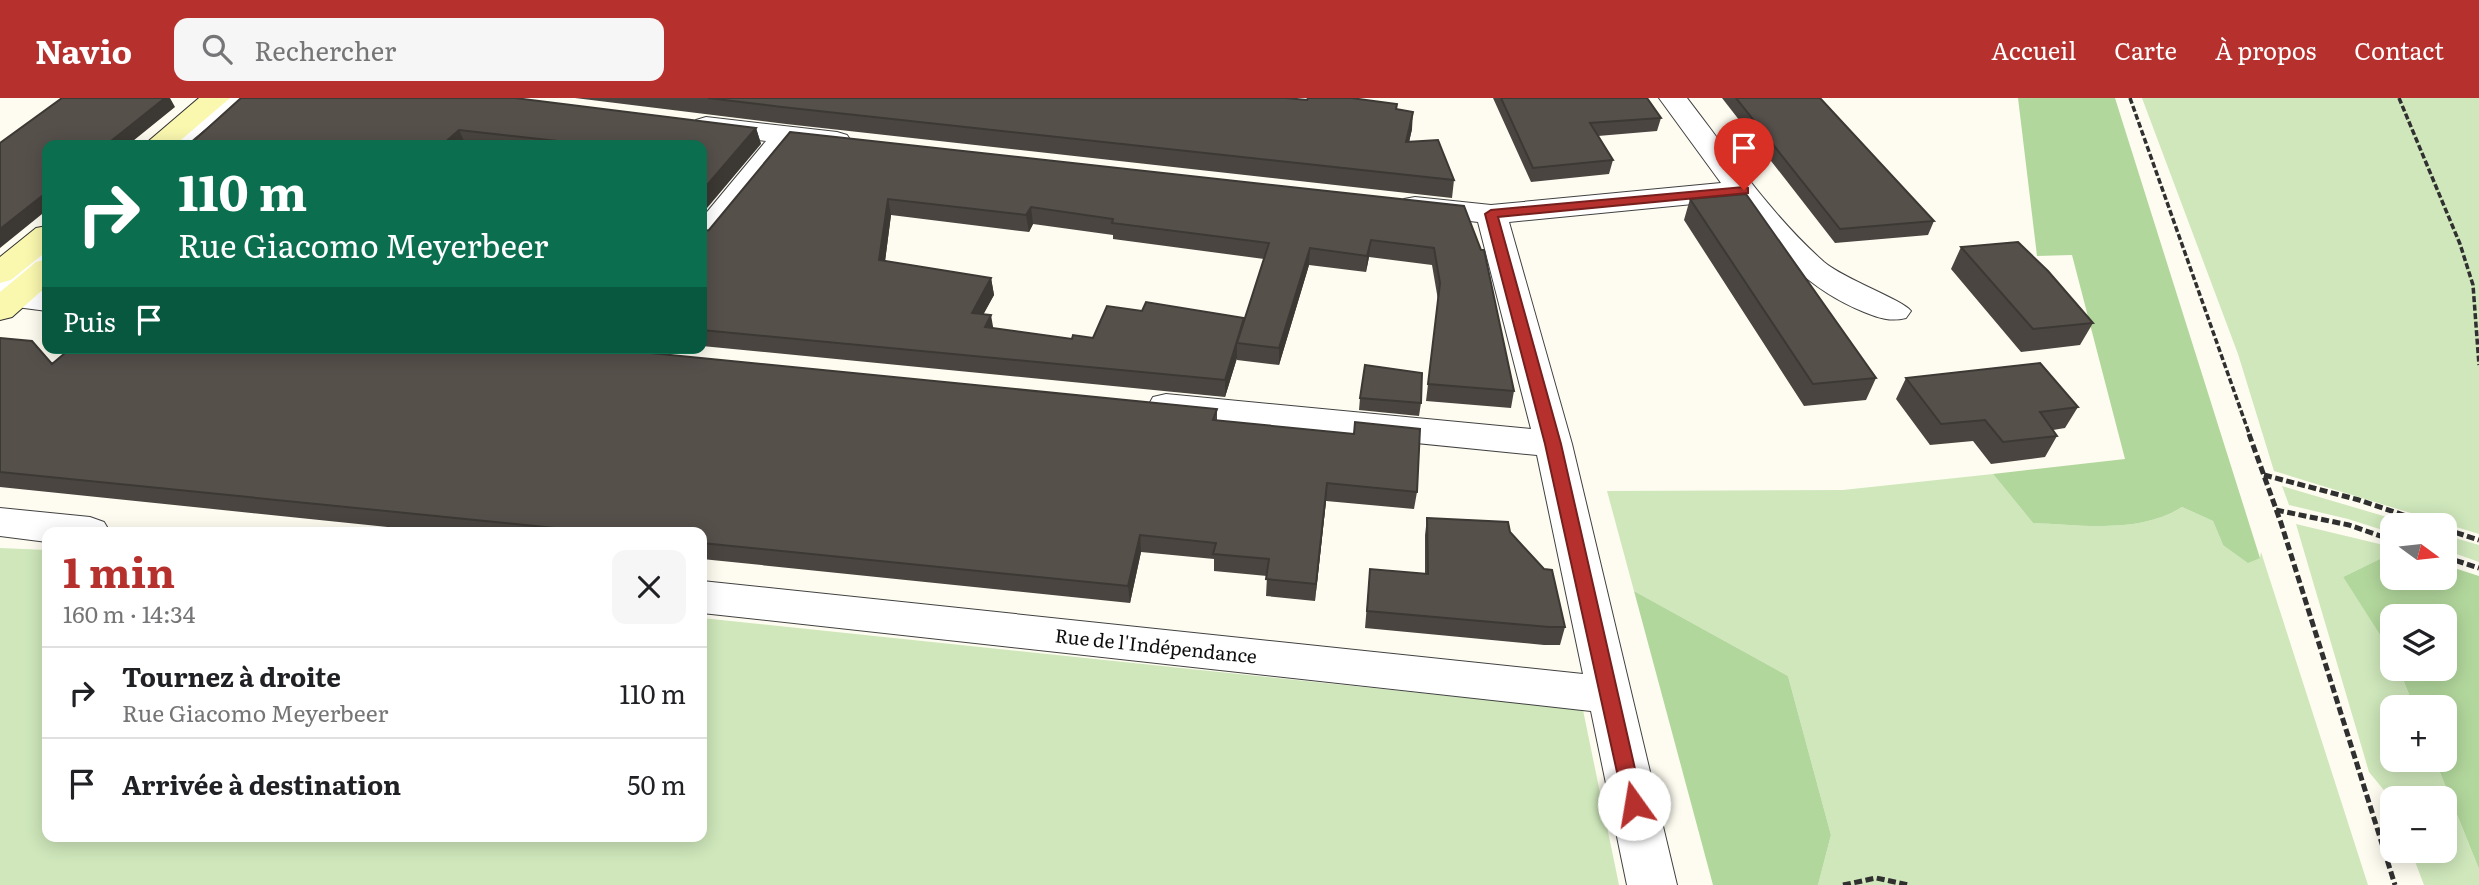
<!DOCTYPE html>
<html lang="fr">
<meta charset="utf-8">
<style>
:root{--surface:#fff;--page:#f6f6f6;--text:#202124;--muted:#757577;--line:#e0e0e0;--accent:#b6312e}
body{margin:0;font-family:Literata,serif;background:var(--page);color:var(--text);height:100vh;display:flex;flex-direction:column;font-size:26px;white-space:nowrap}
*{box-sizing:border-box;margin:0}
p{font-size:23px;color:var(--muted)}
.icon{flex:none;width:38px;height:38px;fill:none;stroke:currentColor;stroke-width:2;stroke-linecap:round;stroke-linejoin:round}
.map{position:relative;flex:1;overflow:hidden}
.details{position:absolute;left:42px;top:429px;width:665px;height:315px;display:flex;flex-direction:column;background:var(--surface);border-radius:14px;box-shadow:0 4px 18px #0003}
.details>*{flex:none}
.banner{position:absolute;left:42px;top:42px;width:665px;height:214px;border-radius:14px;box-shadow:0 4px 18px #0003;background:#0b6e4f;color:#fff;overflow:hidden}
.needle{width:46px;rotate:105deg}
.fabs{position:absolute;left:2380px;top:415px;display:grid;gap:14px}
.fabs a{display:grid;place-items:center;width:77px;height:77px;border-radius:14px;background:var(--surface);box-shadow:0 4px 18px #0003;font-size:35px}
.pin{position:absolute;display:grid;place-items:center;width:60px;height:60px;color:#fff;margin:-72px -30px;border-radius:50% 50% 50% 0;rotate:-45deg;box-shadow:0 0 7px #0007}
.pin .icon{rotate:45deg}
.me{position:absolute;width:77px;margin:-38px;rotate:347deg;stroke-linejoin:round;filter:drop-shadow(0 0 5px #0008)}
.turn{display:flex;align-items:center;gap:24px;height:147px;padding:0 21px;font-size:32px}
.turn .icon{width:91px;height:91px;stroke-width:2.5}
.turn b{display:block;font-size:49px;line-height:60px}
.then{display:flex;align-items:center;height:66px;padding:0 21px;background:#0003;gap:14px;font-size:26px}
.round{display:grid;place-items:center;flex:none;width:74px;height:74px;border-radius:14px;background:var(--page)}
.summary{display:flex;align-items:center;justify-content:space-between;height:119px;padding:0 21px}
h1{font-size:42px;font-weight:700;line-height:52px;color:var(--accent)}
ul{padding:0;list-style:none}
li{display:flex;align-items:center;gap:21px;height:91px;padding:0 21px;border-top:2px solid var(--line)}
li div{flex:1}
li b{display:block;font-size:26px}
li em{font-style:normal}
header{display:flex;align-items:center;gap:42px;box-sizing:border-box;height:98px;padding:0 35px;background:var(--accent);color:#fff}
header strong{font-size:33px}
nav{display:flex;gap:38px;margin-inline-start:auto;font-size:24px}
.search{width:490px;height:63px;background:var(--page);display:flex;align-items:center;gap:18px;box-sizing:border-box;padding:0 24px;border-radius:14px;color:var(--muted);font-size:26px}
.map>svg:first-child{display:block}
</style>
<header>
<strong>Navio</strong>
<div class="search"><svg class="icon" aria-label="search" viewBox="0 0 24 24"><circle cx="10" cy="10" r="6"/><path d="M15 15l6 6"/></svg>Rechercher</div>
<nav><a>Accueil</a><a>Carte</a><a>À propos</a><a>Contact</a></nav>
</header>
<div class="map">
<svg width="2479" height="787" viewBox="0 0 2479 787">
<rect width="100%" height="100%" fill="#fefcf0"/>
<path fill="#cfe7bb" d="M2142 0H2479V436L2274 373 2238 256Z
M1993 376 2033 425C2080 427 2140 436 2182 409L2213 423 2223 447 2260 460 2261 454 2368 787H1818L1831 737 1788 578 1634 493 1607 393 1843 392Z
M2282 388 2414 427H2392V435L2348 421 2289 407Z
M2296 426 2392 449V455L2343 479 2390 550 2392 570 2399 571 2414 609H2392V662H2435L2479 771V787H2424L2411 753 2445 752V700L2392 702 2369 674Z
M2445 437 2479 447V464L2445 452Z
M0 450 47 452V738H702V520L1583 612 1619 787H0Z"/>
<path fill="#b2d79c" d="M2018 0H2115L2260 460 2248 465 2223 447 2213 423 2182 409C2140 436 2080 427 2033 425L1993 376 2125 361 2072 157 2037 158Z
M2392 455V480H2445V467L2479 478V771L2435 662H2445V609H2414L2399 571 2445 570V518H2392V555L2343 479Z
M1634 493 1788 578 1831 737 1818 787H1713Z"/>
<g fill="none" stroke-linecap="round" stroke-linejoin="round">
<g stroke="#414141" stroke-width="2">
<path id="service" d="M227 0H243L186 47H170Z
M47 147V160L0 196V183Z"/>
</g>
<g stroke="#414141" stroke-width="2">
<path id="minor" d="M1659 0H1687C1731 57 1770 116 1824 164 1844 181 1903 202 1911 213L1906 220C1890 224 1879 220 1864 214 1808 192 1770 149 1734 102L1509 124 1572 346 1677 787H1627L1591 613 702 515V483L1583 576 1537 357 1166 320 1153 317 1148 308 1153 299 1166 296 1531 331 1478 124 1404 115 1400 108 1404 101 1415 99 1491 107 1721 85Z
M706 19 837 34 847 37 851 43 847 49 837 52 794 47 713 147 702 149V120L766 43 696 34 692 28 696 22Z
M13 190 47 193V213L1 207V193Z
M0 410 90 419 104 424 110 434H47V444L0 438Z"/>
</g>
<g stroke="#303030" stroke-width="2">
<path id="secondary" d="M199 0H230L175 47H144Z
M47 128V153L11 182 0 185V159L36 130Z
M47 161V188L12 219 0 222V194L36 164Z"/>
</g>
<path stroke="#303030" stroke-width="3.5" stroke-dasharray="6 2.5" stroke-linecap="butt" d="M2130 0 2250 338
M2399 0 2460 146 2473 187 2479 267"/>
<path stroke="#303030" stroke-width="5" stroke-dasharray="8 3.5" stroke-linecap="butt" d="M2249 336 2281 425 2395 787
M2264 377 2359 402 2433 427
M2276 412 2349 427 2392 442
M2445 431 2479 442
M2445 459 2479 470
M1843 787 1876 780 1909 787"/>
<use href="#service" fill="#fff" fill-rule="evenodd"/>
<use href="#minor" fill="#fff" fill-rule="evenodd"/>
<use href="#secondary" fill="#faf7af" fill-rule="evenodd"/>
</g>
<path fill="#4a4540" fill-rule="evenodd" d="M241 0 756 30 761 46 702 47H189Z
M575 0H1286L1307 2 1397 6V11L1412 31 1409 44 1454 82 1452 100 786 26Z
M1493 0H1647L1661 20 1657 33 1598 38 1613 62 1609 76 1531 84Z
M1722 0H1820L1934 123 1928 137 1835 145Z
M790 34 1464 108 1514 293 1511 310 1426 303 1438 202 1432 167 1369 159 1366 174 1309 167 1279 267 1237 262V260L1225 299 702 248V134L709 132ZM891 117 1029 134 1033 126 1113 137V141L1264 161 1244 224 1142 213 1093 240 1072 241 993 230 983 216 994 197 991 180 885 163Z
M1690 101 1876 280 1866 302 1804 308 1684 122Z
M1961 149 2093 225 2080 247 2021 254 1951 171Z
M0 240 52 266 1217 311V322L1417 394 1414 411 1326 403 1315 503 1266 498 1267 478 1214 473V461L1141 454 1130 505 702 461V434H436L0 389Z
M1906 280 2078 309 2065 330 2053 332 2057 338 2045 359 1991 366 1973 343 1930 347 1896 301Z
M1360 300 1421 305 1419 318 1359 312Z
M1427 420 1510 434 1565 529 1560 547H1544L1365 530 1370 471 1425 476V437Z"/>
<path fill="#3c3834" d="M165 0H170L175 9 128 47H106Z
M1413 14 1412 31 1405 62 1406 44Z
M756 30 761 46 702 116V93Z
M459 32 466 47H442Z
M47 94V112L0 150V131Z
M888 101 891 117 883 179 879 162Z
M1031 109 1033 126 1029 134 1026 117Z
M1371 142 1369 159 1366 174 1367 158Z
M1310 150 1309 167 1279 267V250Z
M991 180 994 197 975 232 972 215Z
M991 217 994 234 985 229Z
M1244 220V237L1237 245V260L1225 299V282Z
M1327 385 1326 403 1315 503 1316 486Z
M1140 437 1141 454 1130 505 1128 488Z"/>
<path fill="#56504b" stroke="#3c3834" stroke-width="2" d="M62 0H165L106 47H47V94L0 131V45Z
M241 0H515L756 30 702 93V47H554L558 43 459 32 442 47H189Z
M708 0H1286L1307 2 1308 0H1351L1397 6 1396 11 1413 14 1406 44 1438 42 1454 82 782 9Z
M1501 0H1647L1661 20 1590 25 1613 62 1533 70Z
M1736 0H1820L1934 123 1840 131Z
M790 34 1464 108 1481 152H1484L1514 293 1428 286 1440 185 1434 150 1371 142 1367 158 1310 150 1279 250 1237 245 1269 145 1112 125 1113 121 1031 109 1026 117 888 101 879 162 991 180 972 215 991 217 985 229 1072 241 1073 237 1093 240 1107 208 1142 213 1146 204 1244 220 1225 282 702 232V134L709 132Z
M1746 96 1876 280 1813 286 1690 101Z
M2018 144 2048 173 2093 225 2033 231 1961 149Z
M0 240 32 243 52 266 71 250H600L1217 311 1213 322 1354 336 1355 324 1420 331 1417 394 1327 385 1316 486 1266 481 1269 461 1213 456 1216 445 1140 437 1128 488 702 445V434H594L0 374Z
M2040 265 2078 309 2040 314 2057 338 2003 344 1985 322 1941 326 1906 280Z
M1365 267 1422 275 1421 305 1360 300Z
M1427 420 1508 424 1510 434 1544 471 1552 472 1565 529H1549L1367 513 1370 471 1428 476Z"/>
<path fill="#b6312e" stroke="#76201e" stroke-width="2" d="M1744 89 1748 90V95L1498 119 1561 346 1643 706 1641 712 1634 714 1627 712 1624 706 1545 346 1485 116 1491 112Z"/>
<g text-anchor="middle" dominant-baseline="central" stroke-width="7" stroke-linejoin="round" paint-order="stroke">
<g font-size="19" fill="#0e0e0e" stroke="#fff">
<text transform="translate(1156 547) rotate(6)">Rue de l'Indépendance</text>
</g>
</g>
</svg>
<div class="fabs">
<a><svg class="needle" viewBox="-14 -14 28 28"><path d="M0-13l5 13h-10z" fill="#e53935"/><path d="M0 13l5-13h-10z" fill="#757577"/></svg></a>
<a><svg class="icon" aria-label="layers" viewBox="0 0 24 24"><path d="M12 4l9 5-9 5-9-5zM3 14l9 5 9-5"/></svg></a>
<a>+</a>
<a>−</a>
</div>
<div class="pin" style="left:1744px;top:92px;background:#d93025"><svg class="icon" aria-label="arrive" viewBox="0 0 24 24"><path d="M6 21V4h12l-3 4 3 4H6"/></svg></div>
<svg class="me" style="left:1634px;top:706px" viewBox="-20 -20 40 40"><circle r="19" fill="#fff"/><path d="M0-13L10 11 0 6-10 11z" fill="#b6312e"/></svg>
<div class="banner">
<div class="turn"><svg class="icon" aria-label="right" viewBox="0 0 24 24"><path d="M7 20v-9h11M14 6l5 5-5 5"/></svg><div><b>110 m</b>Rue Giacomo Meyerbeer</div></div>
<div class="then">Puis<svg class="icon" aria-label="arrive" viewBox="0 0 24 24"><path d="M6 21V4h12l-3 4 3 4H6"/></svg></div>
</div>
<section class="details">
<div class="summary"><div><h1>1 min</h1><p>160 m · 14:34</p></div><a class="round"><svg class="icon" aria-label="close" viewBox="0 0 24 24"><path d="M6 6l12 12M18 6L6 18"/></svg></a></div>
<ul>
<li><svg class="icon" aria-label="right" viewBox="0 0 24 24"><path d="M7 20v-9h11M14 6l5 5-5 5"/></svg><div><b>Tournez à droite</b><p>Rue Giacomo Meyerbeer</p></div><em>110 m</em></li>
<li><svg class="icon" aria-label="arrive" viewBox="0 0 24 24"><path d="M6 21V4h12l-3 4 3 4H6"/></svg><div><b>Arrivée à destination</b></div><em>50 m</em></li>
</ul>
</section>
</div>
